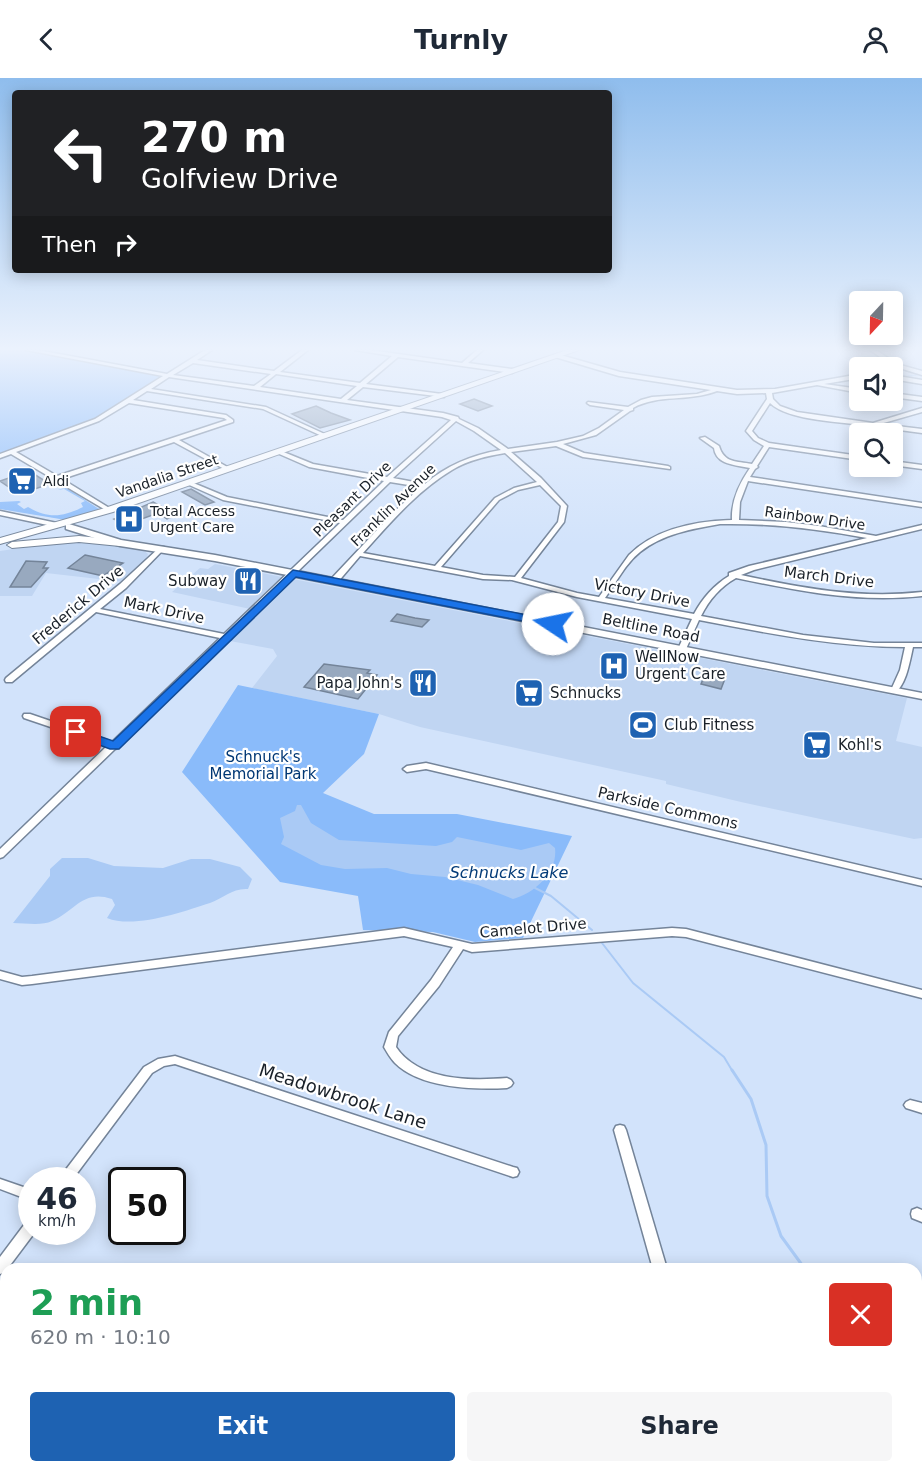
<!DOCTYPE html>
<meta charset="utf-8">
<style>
:root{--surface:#fff;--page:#f6f6f7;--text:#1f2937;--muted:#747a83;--accent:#1e62b2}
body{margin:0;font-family:"DejaVu Sans",sans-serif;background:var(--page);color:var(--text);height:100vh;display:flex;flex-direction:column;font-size:22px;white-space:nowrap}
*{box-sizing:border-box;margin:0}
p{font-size:20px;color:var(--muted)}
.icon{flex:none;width:33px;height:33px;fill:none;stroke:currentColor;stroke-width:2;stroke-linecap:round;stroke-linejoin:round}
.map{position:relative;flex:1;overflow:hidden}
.drawer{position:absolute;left:0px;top:1185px;width:922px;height:210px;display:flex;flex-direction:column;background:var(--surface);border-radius:18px 18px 0 0;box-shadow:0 3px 15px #0003}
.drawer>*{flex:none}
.top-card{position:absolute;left:12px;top:12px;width:600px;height:183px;border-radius:6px;box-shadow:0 3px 15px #0003;background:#202124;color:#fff;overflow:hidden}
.needle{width:39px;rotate:202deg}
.buttons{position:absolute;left:849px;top:213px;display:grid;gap:12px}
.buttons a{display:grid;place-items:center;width:54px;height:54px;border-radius:6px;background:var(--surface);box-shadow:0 3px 15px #0003;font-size:30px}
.speed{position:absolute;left:18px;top:1089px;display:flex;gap:12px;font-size:30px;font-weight:700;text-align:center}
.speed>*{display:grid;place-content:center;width:78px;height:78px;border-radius:50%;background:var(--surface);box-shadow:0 3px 15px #0003;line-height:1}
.speed small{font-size:15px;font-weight:400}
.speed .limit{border:3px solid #111;border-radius:9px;background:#fff;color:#111}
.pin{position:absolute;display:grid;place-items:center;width:51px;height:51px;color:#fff;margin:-26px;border-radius:12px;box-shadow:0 3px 9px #0006}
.me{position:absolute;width:66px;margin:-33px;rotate:281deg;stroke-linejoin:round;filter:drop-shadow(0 0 4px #0008)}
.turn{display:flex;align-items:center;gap:21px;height:126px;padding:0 30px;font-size:27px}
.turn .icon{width:78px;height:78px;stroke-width:2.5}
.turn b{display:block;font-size:42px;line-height:51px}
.then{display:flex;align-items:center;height:57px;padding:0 30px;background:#0003;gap:12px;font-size:22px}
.round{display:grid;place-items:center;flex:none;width:63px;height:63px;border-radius:6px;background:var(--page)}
.overview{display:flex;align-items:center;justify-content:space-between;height:102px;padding:0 30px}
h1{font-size:36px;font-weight:700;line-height:45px;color:#1e9e55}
.button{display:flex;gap:12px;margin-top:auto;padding:12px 30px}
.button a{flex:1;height:69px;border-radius:6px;background:var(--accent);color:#fff;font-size:24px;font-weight:700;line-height:69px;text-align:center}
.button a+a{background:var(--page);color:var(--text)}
header{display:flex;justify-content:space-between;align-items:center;height:78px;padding:0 30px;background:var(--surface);font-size:27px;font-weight:700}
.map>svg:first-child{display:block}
</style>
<header><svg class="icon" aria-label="back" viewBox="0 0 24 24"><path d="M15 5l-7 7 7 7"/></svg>Turnly<svg class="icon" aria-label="person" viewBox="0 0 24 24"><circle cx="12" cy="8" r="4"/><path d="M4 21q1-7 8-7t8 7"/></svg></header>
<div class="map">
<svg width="922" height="1395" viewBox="0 0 922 1395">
<rect width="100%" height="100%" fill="#d2e3fb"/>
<path fill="#c0d5f2" d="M73 462 142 471 148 476 145 484 125 504 46 495 32 518H0V473Z
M215 486 907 620 896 663 922 669V760L914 761 741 724 666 706V703L420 649 379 636 252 610 277 578 273 571 230 563 260 533 172 514 200 490 208 491Z"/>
<path fill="#8abbfa" d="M0 272H26L170 298 107 336 0 378Z
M65 409 99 431 66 442 0 431V424L19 423 21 424 17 426 24 431 28 429C48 441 63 439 83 429L81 425 85 423 64 411 58 412Z
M238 607 379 636 364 676 323 715 374 736H457L572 758 523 860 475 864 433 854 363 852 358 818 280 804 182 694Z"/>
<path fill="#aacaf5" d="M297 727H301L311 745 339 762 436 768 452 764 457 759 521 772 549 765 555 770C558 794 535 815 513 821L478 807 445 799 411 796 387 790 345 791 321 787 281 766 284 759 280 740 295 733Z
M62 780H88L114 788 163 790 191 781H210L240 789 252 801 248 811C232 810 224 820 210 825 182 834 134 851 107 840L115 827 112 821C83 811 75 833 52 843 42 848 25 845 13 845L50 798V791Z"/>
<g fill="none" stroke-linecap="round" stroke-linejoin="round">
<path stroke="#aacaf5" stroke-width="1.5" d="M40 272 98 283
M0 275 4 272
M112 286 169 296
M908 298 917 297"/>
<path stroke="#aacaf5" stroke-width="2" d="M535 810 551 818 592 852
M602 865 633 905 724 979 733 994"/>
<path stroke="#aacaf5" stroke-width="3" d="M732 992 751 1021 766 1067 767 1118 781 1158 805 1191
M916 1321 922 1326"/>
</g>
<path fill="#98a9bf" stroke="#748499" stroke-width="1.5" d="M474 321 492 328 478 333 460 326Z
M316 328 331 335 350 342 320 350 292 336Z
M29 393 50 406 19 416 0 403Z
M191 411 214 424 205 427 182 414Z
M153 424 176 437 167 441 158 435 125 447 114 441Z
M85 477 123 485 103 498 68 490Z
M26 483 47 484 43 490H48L31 509H10Z
M397 536 415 540 429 542 422 549 391 543Z
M611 577 627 580 617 599 601 596Z
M324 586 370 592 367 595 377 597 358 621 304 609Z
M706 594 726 598 721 611 701 606Z"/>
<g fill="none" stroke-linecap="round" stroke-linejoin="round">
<g stroke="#748499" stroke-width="3">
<path id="minor" d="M26 272H38L167 296 205 272H212L197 282 274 293 302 272H308L280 294 360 305 392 278 355 272H370L462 285 477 272H483L468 285 512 291 515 293 512 295 398 279 366 306 442 316 444 317V319L363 309 347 322 443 335 458 339 459 341 478 350 508 371 557 364 583 358 599 350 624 332 590 327 587 325 588 324 628 329 641 322 652 319 697 316 711 312 619 298 555 279V277L557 276 620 294 737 312 775 311 860 296V300L824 306 860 311V315L817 307 772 315 773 321 780 328 797 334 873 345 922 330V334L880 346 922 351V355L877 349 873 356H867L871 348C845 344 788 343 770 325L752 353 758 360 769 365 860 378V382L769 369 757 388 758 389 755 391 750 399 922 425V429L748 403 740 424 739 442 786 444 819 448 876 458 922 447V451L754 492 741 497C802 510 859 521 922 514V518C857 525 799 513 736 500 720 509 709 522 701 538L803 557 874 565H922V569H913C910 582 906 608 895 614L891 612 900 592 905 569C835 569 767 555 699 542L686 571 682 573 678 571 692 541 577 519 512 502 483 501 360 478 337 505H331V501L395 433 421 409 390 404 231 558V561H228L119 667 118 670 115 671 3 779 0 780V771L107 668 24 640 23 638 24 636H30L112 664 220 560 96 534 12 604H6L5 602 6 600 120 506 160 469H164L165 470 126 510 100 531 224 556 340 445 223 422 187 406V404H191L227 419 343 442 384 403 309 389 277 375V373H281L313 386 387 399 451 342 442 339 169 299 151 311 266 329 329 358 324 359 263 331 147 313 133 322 226 337 233 342V344L179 362 231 391 226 392 174 364 62 401 111 431 112 432 109 434 11 376 0 380V376L95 341 163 298ZM193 285 271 296 254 308 173 297ZM276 296 357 308 341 321 260 309ZM717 313 737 316 766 315 767 321 746 353 754 362 764 368 752 386C736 383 724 385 719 368L705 359 700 360 714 370C716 387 736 387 750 390 739 406 731 423 732 442 697 443 656 450 629 477L599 519 577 515 521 500 564 444 567 428 541 400 511 374 556 368 583 379 670 391V389L668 388 584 375 563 366 596 357 630 333 633 332V330C657 316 689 324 717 313ZM129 325 224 340 227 342 57 398 16 374 99 343ZM456 343 474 353 501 372C472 377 447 387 425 406L393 400ZM505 375 537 404 514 410 495 420 435 488 363 475C390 445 417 413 452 392 468 382 487 378 505 375ZM540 407 561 428 558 444 515 499 483 497 441 489 499 422 518 412ZM720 446C770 445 818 451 867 460L749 488 729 495V498C714 507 702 521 694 536L605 520C616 505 625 486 640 474 663 456 691 451 720 446Z
M870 272H876L897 286 922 293V297L893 288Z
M892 297 922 302V306L892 301Z
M892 315 922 319V323L892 319Z
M892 383 922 387V391L892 387Z
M0 433 57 445 60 447 57 449 0 437Z
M426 685 922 802V808L426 691 407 694 403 691 407 688Z
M404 850 472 866 672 850 686 851 922 912V920L686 859 672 858 472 874 463 871 439 908 398 958 396 969C419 1003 470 1003 507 1000L511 1002 513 1005 511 1008 507 1010C473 1012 420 1010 395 985 390 980 387 974 384 969L389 954 431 902 453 869 404 858 32 906 22 907 0 901V893L22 899 32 898Z
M175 978 513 1089 517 1090 519 1094 517 1098 513 1099 175 986 164 988 152 995 72 1102H59L61 1098 144 989 158 981Z
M910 1022 922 1025V1035L906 1030 904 1027 906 1024Z
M620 1047 624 1048 626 1052 667 1191H653L614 1052 616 1048Z
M0 1101 32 1112V1123L0 1111Z
M917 1130 922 1132V1144L912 1140 911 1136 912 1132Z
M32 1142V1154H35L5 1194 0 1196V1179L27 1143Z
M0 1362 6 1365V1381L0 1378Z
M916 1382 922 1385V1395H910L907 1389H916Z
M35 1389H61L65 1395H39Z
M761 1389H778L781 1395H764Z"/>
</g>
<g stroke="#748499" stroke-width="3">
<path id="secondary" d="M69 446 121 462 215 477 922 615V621L215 483 120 468 66 451V447Z"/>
</g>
<g stroke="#748499" stroke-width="2">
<path id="primary" d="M567 272H579L113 434 0 466V460L105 430Z
M79 458 120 462 125 465 120 468 79 464 12 470 7 467 12 464Z"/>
</g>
<use href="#minor" fill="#fff" fill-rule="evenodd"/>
<use href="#secondary" fill="#fff" fill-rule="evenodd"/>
<use href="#primary" fill="#fff" fill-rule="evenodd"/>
</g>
<linearGradient id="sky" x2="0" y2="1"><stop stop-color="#8fbded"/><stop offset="0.58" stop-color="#ebf2fd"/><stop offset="1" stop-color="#ebf2fd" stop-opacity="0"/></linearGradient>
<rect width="922" height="467" fill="url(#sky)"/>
<path fill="#1a73e8" stroke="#114b97" stroke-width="1.5" d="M293 492 553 542 559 546 553 549 296 499 119 671H110L72 657 70 654 76 650 113 663Z"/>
<defs>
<g id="supermarket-square" transform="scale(1.5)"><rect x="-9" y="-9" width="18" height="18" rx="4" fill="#1e62b2" stroke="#fff"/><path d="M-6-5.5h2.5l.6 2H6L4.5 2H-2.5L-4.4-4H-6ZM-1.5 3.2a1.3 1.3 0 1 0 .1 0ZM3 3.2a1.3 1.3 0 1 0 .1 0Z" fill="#fff"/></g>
<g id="hospital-square" transform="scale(1.5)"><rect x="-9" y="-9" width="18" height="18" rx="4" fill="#1e62b2" stroke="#fff"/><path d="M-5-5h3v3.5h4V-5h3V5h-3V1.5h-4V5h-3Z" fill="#fff"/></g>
<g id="restaurant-square" transform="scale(1.5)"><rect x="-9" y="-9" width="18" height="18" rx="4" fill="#1e62b2" stroke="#fff"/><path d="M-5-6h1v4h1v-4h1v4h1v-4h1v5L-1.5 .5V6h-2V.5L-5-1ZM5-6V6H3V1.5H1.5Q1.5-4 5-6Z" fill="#fff"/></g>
<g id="stadium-square" transform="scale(1.5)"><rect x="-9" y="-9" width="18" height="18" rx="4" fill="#1e62b2" stroke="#fff"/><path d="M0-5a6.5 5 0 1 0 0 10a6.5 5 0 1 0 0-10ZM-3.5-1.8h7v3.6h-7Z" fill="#fff"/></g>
</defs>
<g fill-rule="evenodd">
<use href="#supermarket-square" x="22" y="403"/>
<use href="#hospital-square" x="129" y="441"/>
<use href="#restaurant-square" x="248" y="503"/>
<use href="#hospital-square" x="614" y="588"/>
<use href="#restaurant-square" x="423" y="605"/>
<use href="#supermarket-square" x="529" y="615"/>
<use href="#stadium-square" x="643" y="647"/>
<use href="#supermarket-square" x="817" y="667"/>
</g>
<g text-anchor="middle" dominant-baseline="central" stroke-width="4.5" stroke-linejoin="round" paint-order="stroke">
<g font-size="14" fill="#1a2129" stroke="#fff">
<text transform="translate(167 398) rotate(-19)">Vandalia Street</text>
<text transform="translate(352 421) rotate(-44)">Pleasant Drive</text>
<text transform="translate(393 427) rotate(-44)">Franklin Avenue</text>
<text transform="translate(815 440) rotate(8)">Rainbow Drive</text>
</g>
<g font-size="14" fill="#1a2129" stroke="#fff" text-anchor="start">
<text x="43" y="403">Aldi</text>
<text x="150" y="433">Total Access<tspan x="150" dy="16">Urgent Care</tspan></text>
</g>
<g font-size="15" fill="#1a2129" stroke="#fff">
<text transform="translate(829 499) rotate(7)">March Drive</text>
<text transform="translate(642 515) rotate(11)">Victory Drive</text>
<text transform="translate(78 527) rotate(-40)">Frederick Drive</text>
<text transform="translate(164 532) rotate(12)">Mark Drive</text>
<text transform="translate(651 550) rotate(11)">Beltline Road</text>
<text transform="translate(668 730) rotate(13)">Parkside Commons</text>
<text transform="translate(533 850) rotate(-5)">Camelot Drive</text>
</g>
<g font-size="15" fill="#1a2129" stroke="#fff" text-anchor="start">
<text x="227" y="503" text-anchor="end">Subway</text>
<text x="635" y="579">WellNow<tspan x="635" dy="17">Urgent Care</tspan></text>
<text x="402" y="605" text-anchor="end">Papa John's</text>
<text x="550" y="615">Schnucks</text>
<text x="664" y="647">Club Fitness</text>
<text x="838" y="667">Kohl's</text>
</g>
<g font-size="15" fill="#003774" stroke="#fff">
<text x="263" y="679">Schnuck's<tspan x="263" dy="17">Memorial Park</tspan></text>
</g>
<g font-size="16" font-style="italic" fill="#033b78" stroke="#fff">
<text x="509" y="794">Schnucks Lake</text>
</g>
<g font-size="18" fill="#1a2129" stroke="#fff">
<text transform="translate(343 1018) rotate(18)">Meadowbrook Lane</text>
</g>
</g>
</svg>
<div class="buttons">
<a><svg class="needle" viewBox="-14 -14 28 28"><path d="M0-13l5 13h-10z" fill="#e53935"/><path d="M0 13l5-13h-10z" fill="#747a83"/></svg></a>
<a><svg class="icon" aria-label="sound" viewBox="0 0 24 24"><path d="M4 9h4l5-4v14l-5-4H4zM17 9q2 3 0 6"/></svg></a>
<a><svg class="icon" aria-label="search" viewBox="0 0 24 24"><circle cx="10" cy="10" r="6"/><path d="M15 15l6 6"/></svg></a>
</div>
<div class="speed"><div>46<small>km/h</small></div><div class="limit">50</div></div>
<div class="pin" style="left:76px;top:654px;background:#d93025"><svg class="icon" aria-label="arrive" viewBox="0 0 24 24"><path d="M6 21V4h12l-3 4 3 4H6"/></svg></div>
<svg class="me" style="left:553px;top:546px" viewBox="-20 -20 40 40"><circle r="19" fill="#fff"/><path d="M0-13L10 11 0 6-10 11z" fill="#1a73e8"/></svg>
<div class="top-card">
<div class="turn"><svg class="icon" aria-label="left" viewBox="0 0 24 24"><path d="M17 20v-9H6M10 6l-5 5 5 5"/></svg><div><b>270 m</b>Golfview Drive</div></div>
<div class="then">Then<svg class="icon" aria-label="right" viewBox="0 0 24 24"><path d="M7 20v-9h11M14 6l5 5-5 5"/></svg></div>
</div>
<section class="drawer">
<div class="overview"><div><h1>2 min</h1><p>620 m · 10:10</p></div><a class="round" style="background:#d93025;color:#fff"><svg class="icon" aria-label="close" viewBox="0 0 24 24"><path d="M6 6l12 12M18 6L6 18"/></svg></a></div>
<div class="button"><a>Exit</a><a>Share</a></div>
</section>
</div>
